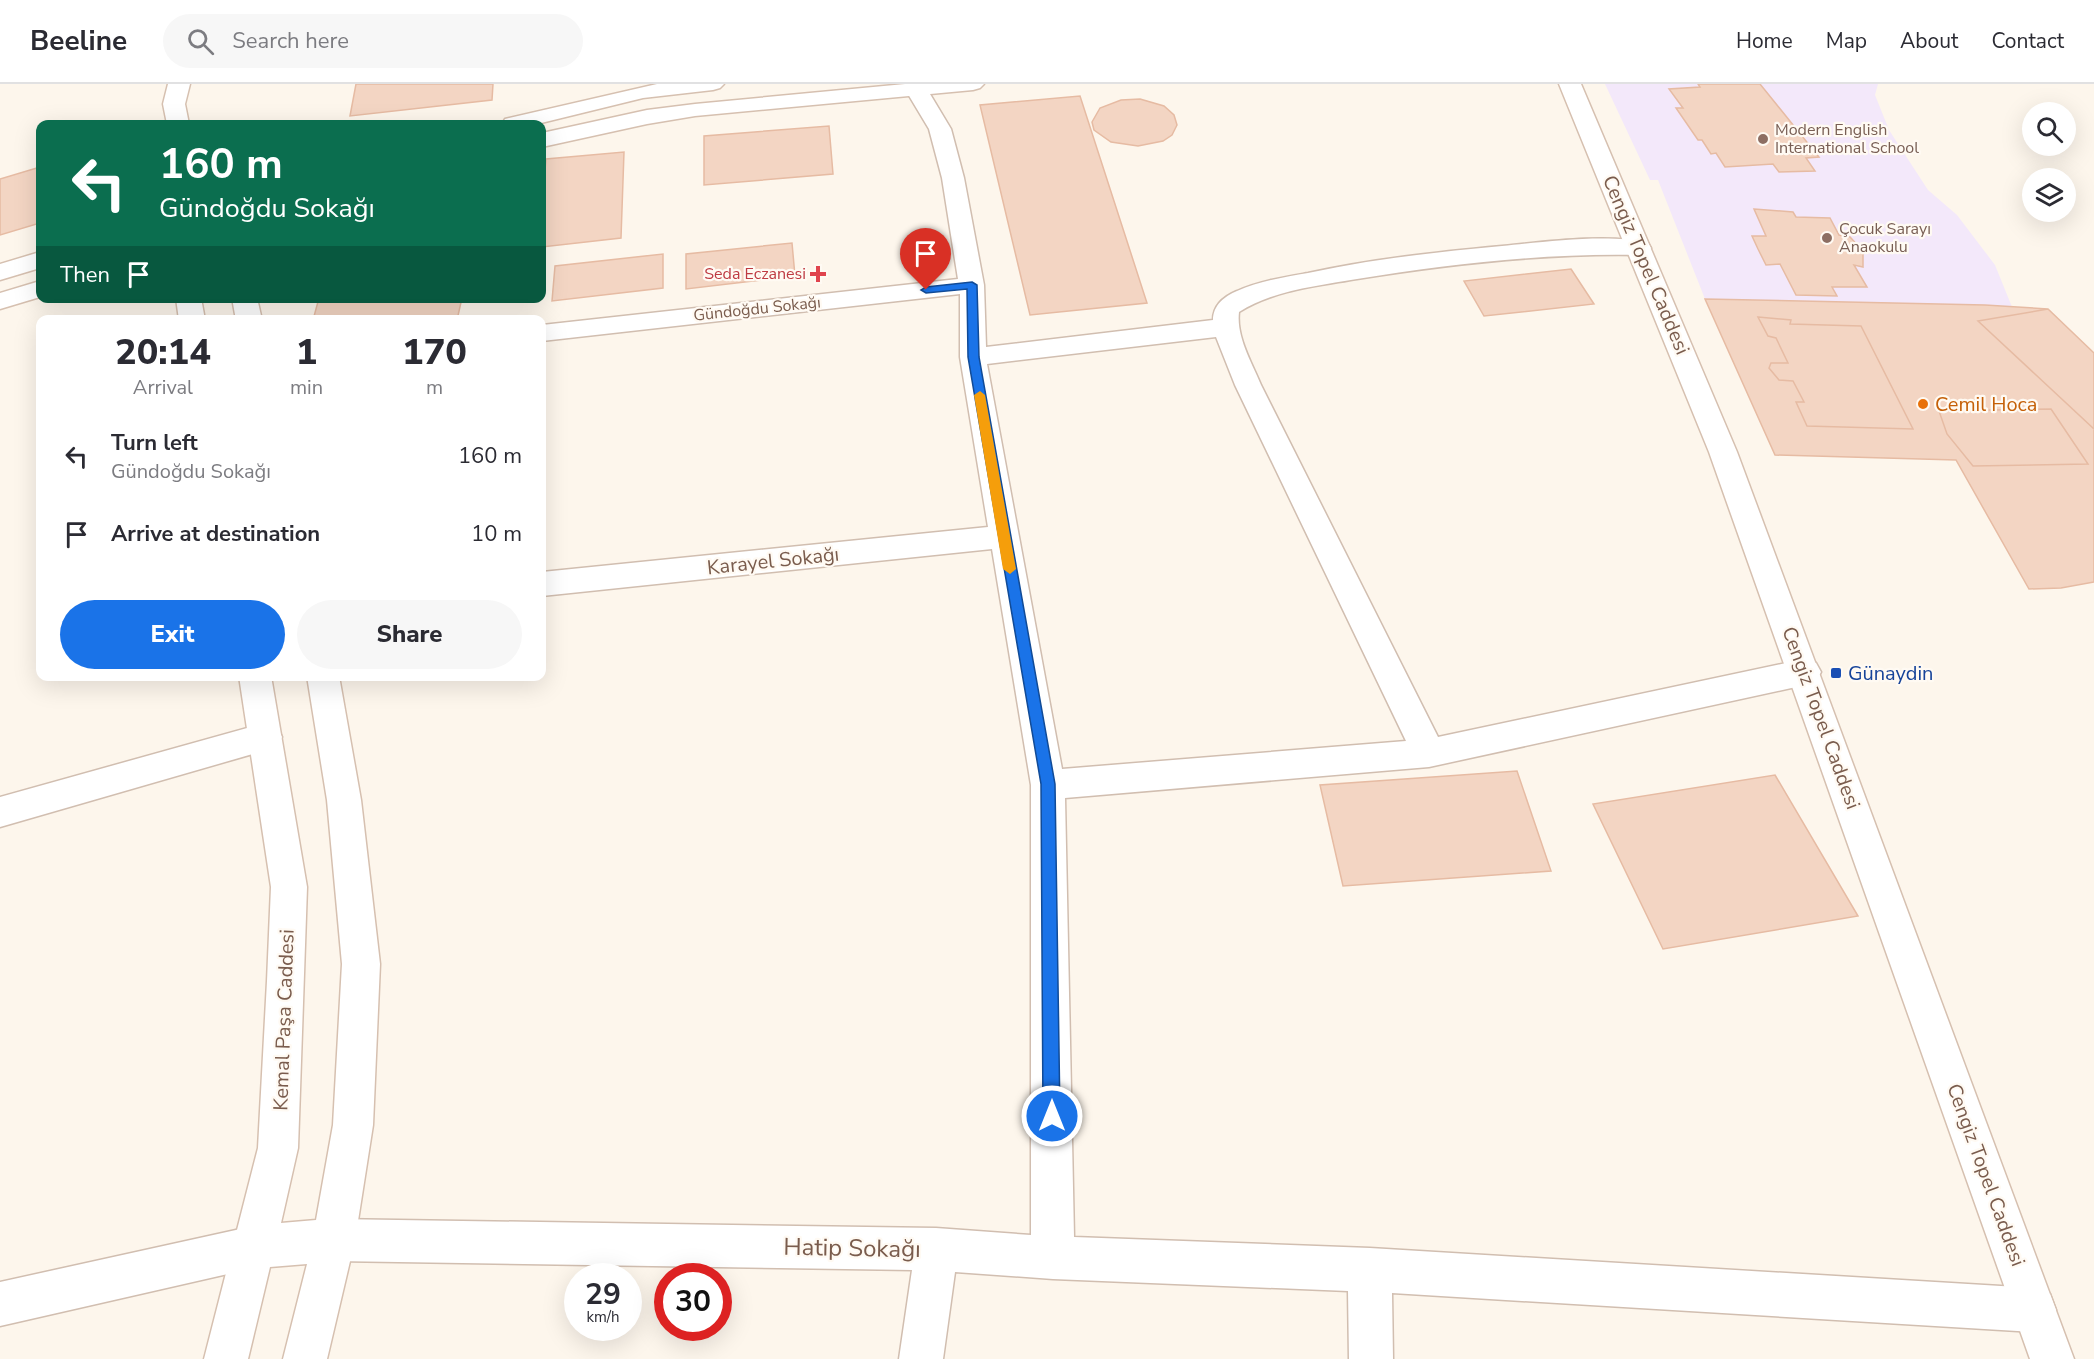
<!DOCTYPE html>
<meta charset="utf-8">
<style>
:root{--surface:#fff;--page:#f7f7f7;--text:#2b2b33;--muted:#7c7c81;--line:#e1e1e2;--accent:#1a73e8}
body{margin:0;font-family:"Nunito Sans",sans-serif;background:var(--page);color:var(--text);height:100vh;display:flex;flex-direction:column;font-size:22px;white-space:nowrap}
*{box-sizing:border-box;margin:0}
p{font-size:20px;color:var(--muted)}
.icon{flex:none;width:33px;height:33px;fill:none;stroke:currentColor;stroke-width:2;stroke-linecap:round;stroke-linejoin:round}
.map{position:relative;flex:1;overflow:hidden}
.drawer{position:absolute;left:36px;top:231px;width:510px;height:366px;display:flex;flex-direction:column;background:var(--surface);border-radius:12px;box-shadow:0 6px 24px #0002}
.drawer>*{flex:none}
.banner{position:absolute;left:36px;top:36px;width:510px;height:183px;border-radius:12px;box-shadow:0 6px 24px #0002;background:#0b6e4f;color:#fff;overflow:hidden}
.controls{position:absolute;left:2022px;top:18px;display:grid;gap:12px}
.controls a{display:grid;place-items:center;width:54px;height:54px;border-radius:50%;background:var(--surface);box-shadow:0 6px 24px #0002;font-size:30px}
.speed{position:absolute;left:564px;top:1179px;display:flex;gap:12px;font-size:30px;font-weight:700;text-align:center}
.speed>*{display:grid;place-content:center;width:78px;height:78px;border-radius:50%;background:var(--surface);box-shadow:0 6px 24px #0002;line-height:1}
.speed small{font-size:15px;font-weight:400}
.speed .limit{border:9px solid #d22;background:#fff;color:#111}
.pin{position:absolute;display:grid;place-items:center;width:51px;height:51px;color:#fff;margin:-62px -26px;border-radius:50% 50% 50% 0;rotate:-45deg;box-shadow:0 0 6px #0007}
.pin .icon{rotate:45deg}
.me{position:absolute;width:66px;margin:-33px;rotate:0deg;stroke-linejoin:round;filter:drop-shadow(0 0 4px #0008)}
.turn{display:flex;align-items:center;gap:21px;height:126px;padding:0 24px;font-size:27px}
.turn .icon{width:78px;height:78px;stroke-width:2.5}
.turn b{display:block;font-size:42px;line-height:51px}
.then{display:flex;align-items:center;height:57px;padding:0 24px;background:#0003;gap:12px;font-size:22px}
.eta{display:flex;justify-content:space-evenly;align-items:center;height:102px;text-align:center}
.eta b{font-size:36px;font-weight:800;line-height:42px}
.cta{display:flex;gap:12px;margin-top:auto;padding:12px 24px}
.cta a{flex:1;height:69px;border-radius:36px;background:var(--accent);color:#fff;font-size:24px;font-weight:800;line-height:69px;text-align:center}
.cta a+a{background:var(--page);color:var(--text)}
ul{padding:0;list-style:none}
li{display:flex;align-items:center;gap:18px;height:78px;padding:0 24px}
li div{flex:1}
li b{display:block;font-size:22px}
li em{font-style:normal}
header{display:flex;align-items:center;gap:36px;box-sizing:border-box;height:84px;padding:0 30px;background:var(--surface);border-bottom:2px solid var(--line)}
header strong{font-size:28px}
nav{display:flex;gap:33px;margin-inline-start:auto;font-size:21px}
.search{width:420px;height:54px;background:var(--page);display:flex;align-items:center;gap:15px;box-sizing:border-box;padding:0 21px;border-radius:33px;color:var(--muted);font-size:22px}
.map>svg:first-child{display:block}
</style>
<header>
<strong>Beeline</strong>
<div class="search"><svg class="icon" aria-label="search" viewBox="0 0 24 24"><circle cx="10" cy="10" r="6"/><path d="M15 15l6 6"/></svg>Search here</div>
<nav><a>Home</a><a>Map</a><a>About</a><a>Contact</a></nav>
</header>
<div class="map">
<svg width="2094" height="1275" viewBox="0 0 2094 1275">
<rect width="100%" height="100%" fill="#fdf6ec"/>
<path fill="#f3e8fa" d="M1605 0H1878L1875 11 1889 46 1928 106 1957 131 1995 181 2012 223 1705 215 1658 96H1650Z"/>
<path fill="#f3d5c3" stroke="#e6bba3" stroke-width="1.5" d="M356 0H493L492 16 350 32Z
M1698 0H1760L1819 73 1806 74 1815 87 1779 88 1773 80 1725 83 1716 69 1711 70 1702 56H1698L1676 24H1683L1669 5 1700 3Z
M1080 12 1147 219 1030 231 980 21Z
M1140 15 1164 22 1174 31 1177 41 1172 51 1163 57 1138 62 1111 58 1094 46 1092 38 1100 24 1121 16Z
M829 42 833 90 704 101V52Z
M624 68 621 154 542 163V120L546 75Z
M40 83V139L0 151V95Z
M1754 125 1793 128 1796 133 1830 134 1839 151 1850 153 1863 167V183L1854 181 1867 203H1832L1837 212 1796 211 1780 180 1766 181 1758 165 1752 152H1766Z
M792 159 795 192 686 205V170Z
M663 170V204L552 217 555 182Z
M1571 185 1594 220 1484 232 1464 197Z
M319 214H462L457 236H313Z
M1705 215 1985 221 2048 225 2094 269V498L2061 504 2029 505 1956 376 1775 371Z
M2048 225 2094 269V345L1978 237Z
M1758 233 1791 236 1790 240 1861 242 1913 345 1807 342 1796 318H1804L1793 297 1779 296 1769 284 1771 279H1788L1776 254 1768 252Z
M2051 325 2088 380 1973 382 1947 350 1939 327Z
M1517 687 1551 787 1343 802 1320 701Z
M1775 691 1858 832 1663 865 1593 720Z"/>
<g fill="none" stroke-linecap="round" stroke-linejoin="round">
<g stroke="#d1beb0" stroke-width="3">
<path id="street" d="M908 0H924L951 45 964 94 984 201 986 263 1213 236C1213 221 1225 212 1237 207 1259 197 1285 193 1308 189 1372 175 1437 168 1502 162 1542 158 1610 149 1648 159L1651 164 1648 169 1639 171C1545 169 1450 180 1357 195 1317 202 1274 206 1239 228 1236 253 1252 279 1261 301L1438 653 1805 575 1816 579 1821 588 1816 597 1805 601 1429 683 1065 714 1074 1153 1370 1164 2034 1204 2050 1210 2056 1226 2050 1242 2034 1248 1392 1209 1393 1275H1349L1348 1207 1053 1195 955 1188 943 1275H899L912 1186 334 1177 319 1171 313 1156 319 1141 334 1135 936 1144 1031 1151V701L992 465 542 512V488L988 443 960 273V210L542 257V241L958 195 942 94 929 45 905 5ZM1216 253 1235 301 1406 657 1062 685 987 280Z
M265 639 277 643 282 653 277 663 0 743V713Z
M254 1142 269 1148 275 1163 269 1178 254 1184 0 1242V1198Z"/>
</g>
<g stroke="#d6c0b0" stroke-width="3">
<path id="secondary" d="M168 0H190L185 20 189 40H167L163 20Z
M657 0H724L720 4 713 6 643 14 537 40H502L505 35Z
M905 0H984L980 4 973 6 695 32 647 40 542 63V49L647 26 695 20Z
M1559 0H1581L1737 368 2074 1275H2030L1709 368Z
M40 168V184L0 196V180Z
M40 197V213L0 225V209Z
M176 214H201L205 236H179Z
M232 214H257L262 236H236Z
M239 592H271L307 803 298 1064 281 1139 316 1136 333 1041 342 880 327 716 307 592H339L361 716 380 880 373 1041 355 1156 327 1275H283L307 1180 270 1183 248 1275H204L258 1064 267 897 271 803Z"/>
</g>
<use href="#street" fill="#fff" fill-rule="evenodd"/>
<use href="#secondary" fill="#fff" fill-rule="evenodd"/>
</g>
<path fill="#1a73e8" stroke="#114b97" stroke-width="1.5" d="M972 198 977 201 979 273 1055 700 1060 1032 1057 1038 1052 1040 1046 1038 1043 1032 1041 700 968 273 967 205 926 209 921 206 926 203Z"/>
<path fill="#f59e0b" d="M980 307 985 311 1016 485 1010 490 1003 485 974 311Z"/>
<g fill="#8d6e63" stroke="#fffaf3" stroke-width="2">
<circle cx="1763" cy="55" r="6"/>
<circle cx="1827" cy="154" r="6"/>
</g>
<path fill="#e0444e" stroke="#fffaf3" stroke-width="2" d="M815 181h6v6h6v6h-6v6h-6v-6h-6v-6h6z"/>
<circle fill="#e8710a" stroke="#fffaf3" stroke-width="2" cx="1923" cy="320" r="6"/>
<rect fill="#1a4fb4" stroke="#fffaf3" stroke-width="2" x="1830" y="583" width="12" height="12" rx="3"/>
<g text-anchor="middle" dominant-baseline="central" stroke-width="4.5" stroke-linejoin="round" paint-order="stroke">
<g font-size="16" fill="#785e54" stroke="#fffaf3" text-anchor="start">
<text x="1775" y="46">Modern English<tspan x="1775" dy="18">International School</tspan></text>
<text x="1839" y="145">Çocuk Sarayı<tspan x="1839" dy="18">Anaokulu</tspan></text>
</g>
<g font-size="16" fill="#be3a42" stroke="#fffaf3" text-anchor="end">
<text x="806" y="190">Seda Eczanesi</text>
</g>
<g font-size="16" fill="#7a5c4d" stroke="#fffaf3">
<text transform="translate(757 225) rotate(-6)">Gündoğdu Sokağı</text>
</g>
<g font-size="20" fill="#7a5c4d" stroke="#fffaf3">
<text transform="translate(1646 181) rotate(67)">Cengiz Topel Caddesi</text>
<text transform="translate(773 477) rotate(-6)">Karayel Sokağı</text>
<text transform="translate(1821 634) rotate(70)">Cengiz Topel Caddesi</text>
<text transform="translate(284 936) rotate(-88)">Kemal Paşa Caddesi</text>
<text transform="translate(1986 1091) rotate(70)">Cengiz Topel Caddesi</text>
</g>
<g font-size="20" fill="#c56008" stroke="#fffaf3" text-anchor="start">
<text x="1935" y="320">Cemil Hoca</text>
</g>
<g font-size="20" fill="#164399" stroke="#fffaf3" text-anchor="start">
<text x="1848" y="589">Günaydin</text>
</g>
<g font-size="24" fill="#7a5c4d" stroke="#fffaf3">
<text transform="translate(852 1164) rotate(1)">Hatip Sokağı</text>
</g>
</g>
</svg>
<div class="controls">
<a><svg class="icon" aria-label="search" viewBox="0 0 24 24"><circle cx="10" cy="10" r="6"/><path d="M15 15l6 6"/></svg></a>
<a><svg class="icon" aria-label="layers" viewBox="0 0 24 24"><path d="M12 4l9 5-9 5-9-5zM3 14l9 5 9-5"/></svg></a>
</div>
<div class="speed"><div>29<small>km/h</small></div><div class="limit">30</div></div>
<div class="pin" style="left:926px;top:206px;background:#d93025"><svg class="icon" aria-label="arrive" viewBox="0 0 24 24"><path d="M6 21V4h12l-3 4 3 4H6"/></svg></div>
<svg class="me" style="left:1052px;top:1032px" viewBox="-20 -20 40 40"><circle r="17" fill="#1a73e8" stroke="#fff" stroke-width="3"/><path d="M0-11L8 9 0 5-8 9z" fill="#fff"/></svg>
<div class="banner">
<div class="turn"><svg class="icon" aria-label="left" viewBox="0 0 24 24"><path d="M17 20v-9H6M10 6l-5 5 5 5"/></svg><div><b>160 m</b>Gündoğdu Sokağı</div></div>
<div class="then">Then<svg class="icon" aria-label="arrive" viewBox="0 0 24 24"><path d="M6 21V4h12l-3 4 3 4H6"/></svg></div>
</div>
<section class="drawer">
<div class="eta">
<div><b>20:14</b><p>Arrival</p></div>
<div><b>1</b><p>min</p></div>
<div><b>170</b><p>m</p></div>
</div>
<ul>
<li><svg class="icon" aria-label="left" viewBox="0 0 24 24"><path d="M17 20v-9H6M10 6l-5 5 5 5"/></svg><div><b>Turn left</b><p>Gündoğdu Sokağı</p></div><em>160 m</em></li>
<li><svg class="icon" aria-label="arrive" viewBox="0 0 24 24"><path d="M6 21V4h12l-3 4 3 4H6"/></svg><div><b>Arrive at destination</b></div><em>10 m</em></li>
</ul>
<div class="cta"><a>Exit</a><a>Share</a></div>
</section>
</div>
